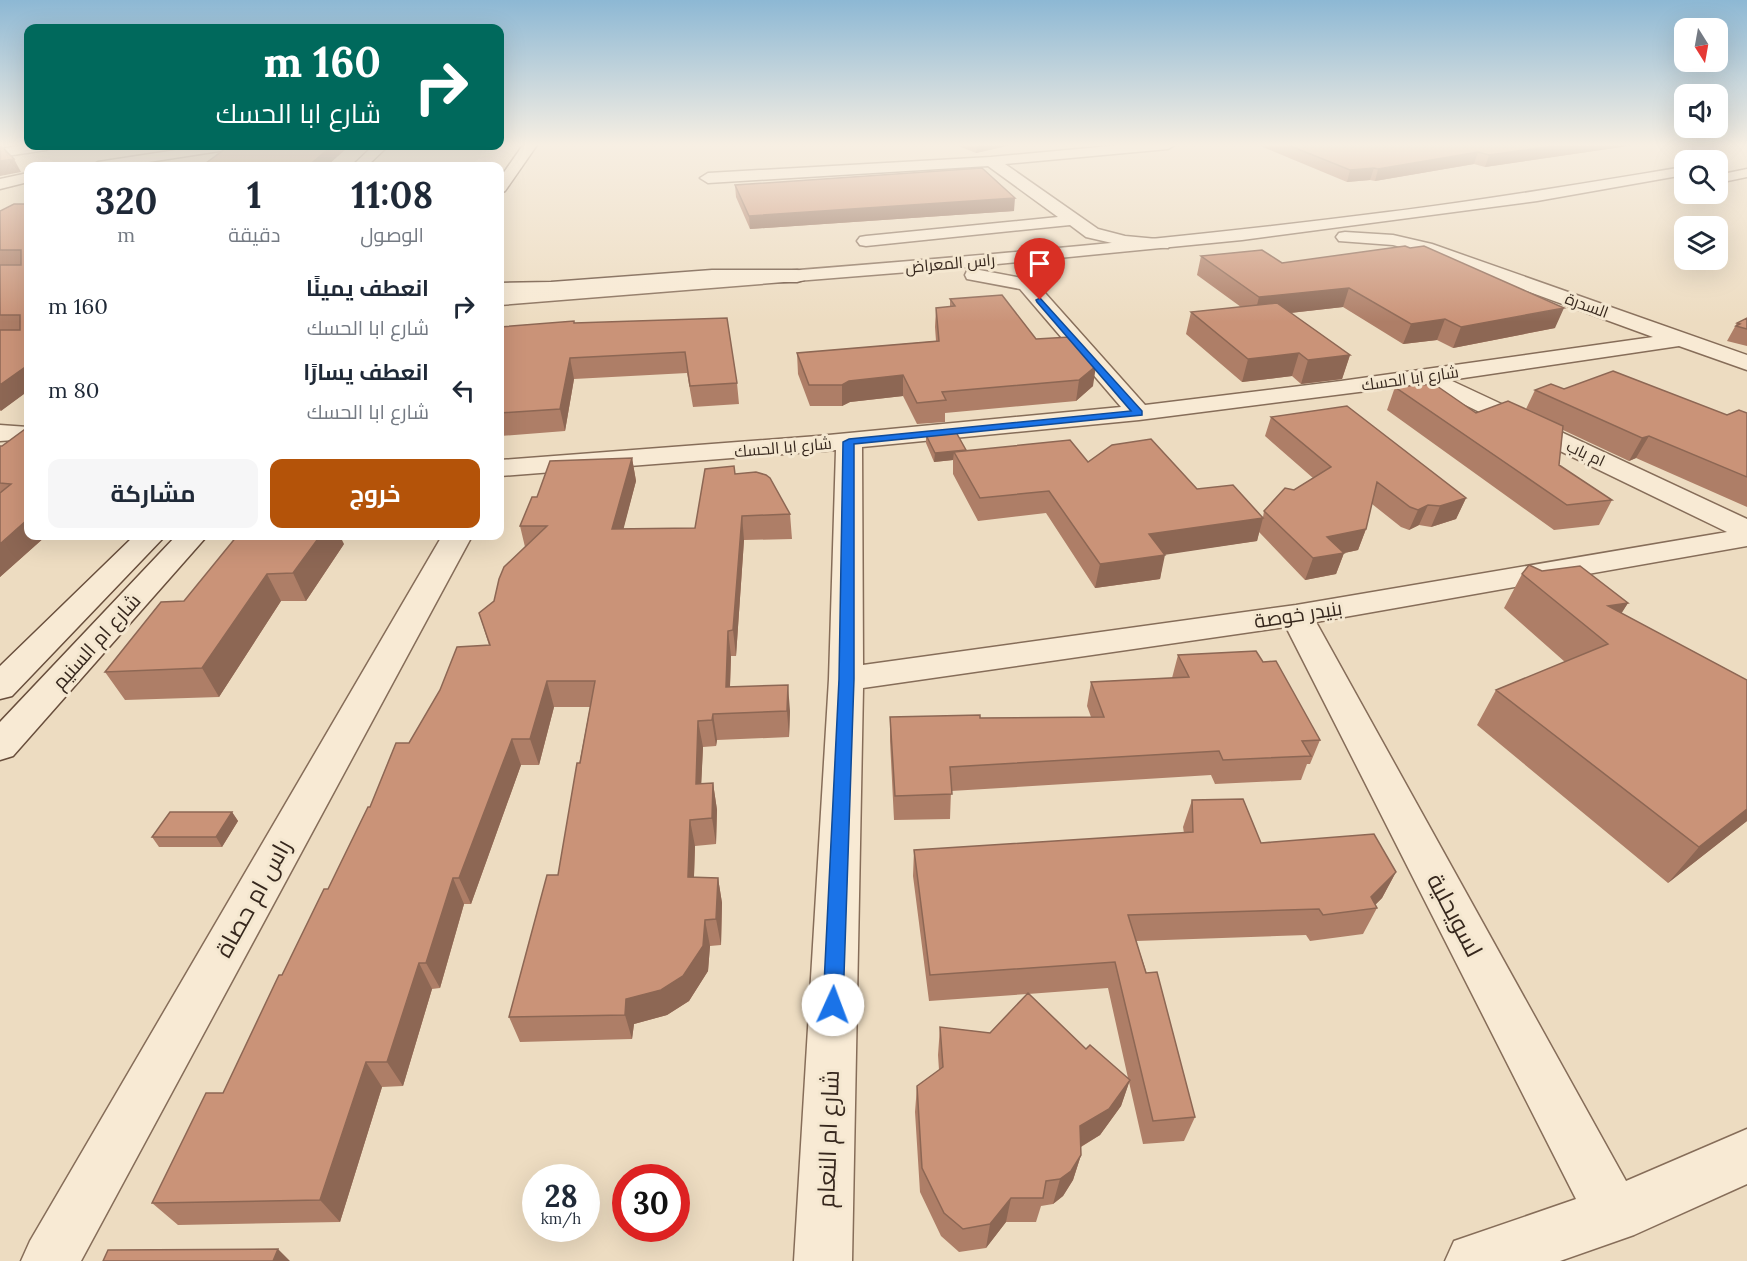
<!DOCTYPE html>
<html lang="ar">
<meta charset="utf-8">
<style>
:root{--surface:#fff;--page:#f6f6f7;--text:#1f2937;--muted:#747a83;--accent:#b45309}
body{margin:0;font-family:Lora,Cairo,serif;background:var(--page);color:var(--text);direction:rtl;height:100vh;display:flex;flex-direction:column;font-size:22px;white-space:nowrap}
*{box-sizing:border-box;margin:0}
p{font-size:20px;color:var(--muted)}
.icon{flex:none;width:33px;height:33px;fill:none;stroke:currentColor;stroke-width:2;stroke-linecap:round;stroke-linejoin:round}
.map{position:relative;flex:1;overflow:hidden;direction:ltr}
.sheet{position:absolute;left:24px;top:162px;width:480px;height:378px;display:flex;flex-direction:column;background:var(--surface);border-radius:12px;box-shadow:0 6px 24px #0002;direction:rtl}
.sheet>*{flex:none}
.top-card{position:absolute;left:24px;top:24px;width:480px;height:126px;border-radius:12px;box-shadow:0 6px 24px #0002;direction:rtl;background:#00695c;color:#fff;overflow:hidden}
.needle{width:39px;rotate:169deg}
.tools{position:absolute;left:1674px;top:18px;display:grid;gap:12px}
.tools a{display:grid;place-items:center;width:54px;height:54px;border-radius:12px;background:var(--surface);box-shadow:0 6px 24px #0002;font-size:30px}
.speed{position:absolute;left:522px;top:1164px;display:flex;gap:12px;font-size:30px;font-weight:700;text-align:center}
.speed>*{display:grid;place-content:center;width:78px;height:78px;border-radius:50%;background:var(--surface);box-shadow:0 6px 24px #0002;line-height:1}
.speed small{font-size:15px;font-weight:400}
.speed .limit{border:9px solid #d22;background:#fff;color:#111}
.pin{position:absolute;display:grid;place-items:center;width:51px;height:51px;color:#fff;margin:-62px -26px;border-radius:50% 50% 50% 0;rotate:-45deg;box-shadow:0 0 6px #0007}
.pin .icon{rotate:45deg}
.me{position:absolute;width:66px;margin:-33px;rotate:2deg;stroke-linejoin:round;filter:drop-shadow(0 0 4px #0008)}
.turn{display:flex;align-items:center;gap:21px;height:126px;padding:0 24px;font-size:27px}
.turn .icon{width:78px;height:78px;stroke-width:2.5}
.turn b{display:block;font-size:42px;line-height:51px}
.eta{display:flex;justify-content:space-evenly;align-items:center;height:102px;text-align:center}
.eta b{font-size:36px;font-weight:700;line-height:42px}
.cta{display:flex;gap:12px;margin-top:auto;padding:12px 24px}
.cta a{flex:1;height:69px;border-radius:12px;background:var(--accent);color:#fff;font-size:24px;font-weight:700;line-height:69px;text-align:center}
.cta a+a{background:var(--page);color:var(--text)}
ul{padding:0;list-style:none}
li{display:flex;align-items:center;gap:18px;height:84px;padding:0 24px}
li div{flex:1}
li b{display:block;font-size:22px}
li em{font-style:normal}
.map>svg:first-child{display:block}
</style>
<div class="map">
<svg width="1747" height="1261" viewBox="0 0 1747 1261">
<rect width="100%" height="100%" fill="#eddcc1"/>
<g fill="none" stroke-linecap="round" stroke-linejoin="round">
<g stroke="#866d59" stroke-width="3">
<path id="minor" d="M25 145 53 146 46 150 0 157V149Z
M1121 145H1175L1168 149 1005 164 1098 229 1125 236 1168 240 1171 244 1168 248 1125 246 1086 237 1070 225 866 246 860 245 857 241 860 237 866 236 1058 217 988 166 708 183 700 178 708 173 991 157Z
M202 146H233L226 150 123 166H91L98 162Z
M373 146H388L367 166H352Z
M28 173V182L0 189V179Z
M1345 232 1393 235 1432 244 1747 355V370L1679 346 1450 380 1747 519V546L1316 622 1626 1181 1747 1129V1184L1634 1235 1560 1261H1445L1454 1241 1576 1199 1286 627 863 688 852 1261H794L829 679 836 450 500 476V460L818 436 1121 407 1020 289 967 279 965 275 967 271 974 269 1022 278 1042 265H1056L1058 269 1037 284 1145 405 1341 381 1653 337 1420 252 1393 245 1339 241 1336 237 1339 233ZM1422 384 1727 532 1296 605 863 665 862 447 1139 420Z
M0 425 28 427V439L0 441Z
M442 536H472L81 1261H21L30 1241Z"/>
</g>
<g stroke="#866d59" stroke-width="3">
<path id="tertiary" d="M1684 167V175L1537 201 1242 240 946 269 500 305V293C796 270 1093 250 1388 212 1487 200 1586 183 1684 167Z
M1747 169V177L1718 183V175Z"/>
</g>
<g stroke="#684e3c" stroke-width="3">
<path id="secondary" d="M523 145H537L505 191 500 193V178Z
M712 270H797L804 272 806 276 804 280 797 282H712L551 294 500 295V283L551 282Z
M134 536H165L12 696 0 699V666Z
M176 536H207L13 756 0 760V722Z"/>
</g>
<use href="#minor" fill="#f8ead4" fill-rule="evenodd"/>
<use href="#tertiary" fill="#f8ead4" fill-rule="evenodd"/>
<use href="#secondary" fill="#f8ead4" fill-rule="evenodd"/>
</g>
<path fill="#ae7e67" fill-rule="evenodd" d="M956 145H1011L976 153Z
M1258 145H1635L1485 167 1474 164 1375 181 1370 180 1347 182Z
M735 185 1014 211 750 229 736 197Z
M28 204V391L0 411V211Z
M1201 256 1282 263 1555 328 1453 348 1437 340 1403 344 1343 307 1290 313 1350 355 1342 379 1301 384 1292 376 1242 382 1186 334 1191 312 1241 307 1197 275Z
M950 299 1036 339 1093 386 1076 401 945 413V422L917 424 903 396 850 402 842 406H810L798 374 797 353 936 341 935 327 936 308 950 307Z
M727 318 737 383 739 404 693 407 687 373 574 379 565 431 500 436V327Z
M1747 318V346L1727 341 1737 323Z
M1395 387 1476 413 1526 409 1535 390 1564 389 1727 415 1747 413V507L1636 458 1629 461 1563 430 1559 465 1612 500 1599 525 1554 530 1387 410Z
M1271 417 1466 498 1456 519 1431 527 1419 525 1409 530 1401 527 1372 504 1366 529 1358 550 1344 553 1336 574 1305 580 1259 532 1257 541 1164 554 1160 579 1095 588 1046 513 978 521 953 474V460L934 462 926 443V435L966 450 1088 462 1197 489 1263 517 1264 511 1294 490 1313 478 1265 436Z
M0 446H2L28 536H46L0 577Z
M632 458 636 481 623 529 695 528 735 474 790 514 792 539 744 540 736 656H731L730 687 790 711 789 737 717 740 716 746 703 747 701 784 713 783 717 810 716 844 695 846 694 877 718 878 722 903 721 945 710 946 708 971 689 1001 667 1015 634 1024 632 1039 520 1042 509 1017 558 875 590 707H554L539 765H521L471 904H464L440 988 432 989 403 1086 382 1087 340 1222 178 1225 152 1203 223 1093 282 975 328 889 370 807 409 743 489 645 479 613 494 601 525 547 520 526 537 497Z
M344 544 306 601H281L219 697 125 700 105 672 184 601Z
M1542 571 1628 603 1621 613 1747 680V821L1668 883 1477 725 1496 690 1565 662 1504 608 1522 574Z
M1178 655 1263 662 1320 740 1310 764H1307L1301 780 1215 784 1211 775 951 791 950 819 894 820 890 741V717L980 718 1091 717 1087 706 1091 682 1172 678Z
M1192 800 1261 843 1396 872 1382 898 1375 905 1377 908 1363 934 1310 941 1306 935 1136 941 1195 1117 1184 1141 1143 1144 1129 1082 1121 1106 1100 1135 1081 1147V1155L1073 1180 1063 1196 1053 1204 1041 1206 1036 1222H1006L986 1248 959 1252 941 1236 920 1192 915 1112 917 1086 939 1070 938 1055 940 1027 990 1033 1027 994 929 1001 913 876 914 850 1184 833 1183 827ZM1108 988 1128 1078 1086 1049 1028 994Z
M232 812 238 821 222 847H159L152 837Z"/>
<path fill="#8d6754" d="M977 145H1011L976 153Z
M1561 145H1635L1485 167 1489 155Z
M332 146H358L346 149 327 166H308Z
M1478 152 1474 164 1375 181 1378 169Z
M14 159 21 172 0 176V161Z
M1374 168 1370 180 1347 182 1350 170Z
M1015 198 1014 211 750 229 749 216Z
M1349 288 1343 307 1254 317 1259 297Z
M1564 308 1555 328 1453 348 1461 327Z
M1445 319 1437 340 1403 344 1411 324Z
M1299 353 1292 376 1242 382 1248 359Z
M1350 355 1342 379 1301 384 1308 360Z
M570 358 574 379 565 431 560 409Z
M28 365V391L1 411 0 409V385Z
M1096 366 1093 386 1076 401 1079 380Z
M903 375V396L850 402 842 406V385L849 381Z
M1649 436 1636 458 1629 461 1642 438Z
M966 450 954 452 953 460 934 462 935 453Z
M632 458 636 481 617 554 612 529Z
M1466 498 1456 519 1431 527 1440 506Z
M1428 505 1419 525 1409 530 1418 510Z
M742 516 744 540 736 656 733 630Z
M1263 518 1257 541 1144 558 1149 534Z
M28 519V536H46L0 577V544Z
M1366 529 1358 550 1340 554 1344 553 1336 574 1305 580 1313 558 1327 537Z
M320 536H340L344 544 306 601 293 573Z
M1165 555 1160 579 1095 588 1100 564Z
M267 574 281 601 219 697 202 668Z
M1628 603 1606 638 1608 606Z
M728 631 731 656 729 713 726 687Z
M547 681 554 707 539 765 530 739Z
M788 685 790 711 789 737 787 711Z
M713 714 717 740 716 746 712 720Z
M698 721 703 747 700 811 696 784Z
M512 739 521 765 471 904 459 878Z
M713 783 717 810 716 844 712 818Z
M1747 809V821L1668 883 1699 847Z
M232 812 238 821 222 847 216 837Z
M690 820 695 846 693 903 688 877Z
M1396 872 1382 898 1371 909V897Z
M453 878 464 904 440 988 426 963Z
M718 878 722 903 721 945 716 919Z
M705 920 710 946 708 971 689 1001 667 1015 634 1024 632 1039 625 1015 626 999Z
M419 963 432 989 403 1086 387 1062Z
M366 1062 382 1087 340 1222 320 1200Z
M1130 1080 1121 1106 1100 1135 1072 1152 1080 1126Z
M1081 1155 1073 1180 1063 1196 1053 1204 1060 1179Z
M1011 1198 1006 1222 986 1248 990 1224Z
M278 1249 290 1261H273Z"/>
<path fill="#ca9378" stroke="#8d6754" stroke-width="1.5" d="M0 145 14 159 0 161Z
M1288 145H1561L1489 155 1478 152 1378 169 1374 168 1350 170Z
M229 146H332L308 166H202Z
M982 168 1015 198 749 216 735 185Z
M14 204H28V365L0 385V330H20V315H0V265H21V250H0V211Z
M1405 246 1410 248 1424 246 1564 308 1461 327 1445 319 1411 324 1349 288 1259 297 1201 256 1262 250 1282 263Z
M1002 295 1036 339 1070 337 1096 366 1079 380 942 392 946 400 917 403 903 375 849 381 842 385H809L797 353 939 341 936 308 955 306 950 299Z
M1277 303 1350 355 1308 360 1299 353 1248 359 1191 312Z
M727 318 737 383 690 386 685 352 570 358 560 409 500 413V327L574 321V323Z
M1747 318V329L1736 326 1740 324 1737 323Z
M1613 371 1727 415 1739 410 1747 413V477L1649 436 1642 438 1535 390 1551 384 1564 389Z
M1434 384 1476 413 1508 401 1563 426 1559 465 1612 500 1567 505 1395 387Z
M1347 406 1466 498 1440 506 1428 505 1418 510 1410 507 1377 482 1366 529 1327 537 1344 553 1313 558 1264 511 1285 488 1294 490 1331 467 1271 417Z
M28 427V519L0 544V493L11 484 0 483V446H2Z
M956 432 966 450 935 453 926 435Z
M1151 439 1197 489 1233 485 1263 518 1149 534 1165 555 1100 564 1049 491 980 498 954 452 1070 440 1088 462 1112 445Z
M632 458 612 529 695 528 705 469 734 466 735 474 756 472 766 475 770 478 790 514 742 516 733 630 728 631 726 687 788 685 787 711 713 714 712 720 698 721 696 784 713 783 712 818 690 820 688 877 718 878 716 919 705 920 703 946 683 976 661 990 626 999 625 1015 509 1017 547 875H558L577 763H580L595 681H547L530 739H512L459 878H453L426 963H419L387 1062H366L320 1200 152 1203 206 1093H223L279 975H282L324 889H328L368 807H370L396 743H409L440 690 457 647 490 645 479 613 494 601 499 579 504 567 547 526H520L532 497H537L550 461Z
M237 536H320L293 573 267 574 202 668 105 672 161 602 184 601Z
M1529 565 1542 571 1580 566 1628 603 1608 606 1747 680V809L1699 847 1496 690 1608 644 1522 574Z
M1256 651 1263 662 1276 661 1320 740 1302 741 1311 756 1223 760 1219 751 950 767 952 794 895 796 890 717 980 715V718L1104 717 1091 682 1189 677 1178 655Z
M1243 799 1261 843 1374 834 1396 872 1371 897 1377 908 1323 915 1319 909 1128 915 1146 973 1157 972 1195 1117 1153 1121 1115 962 930 975 914 850 1193 832 1192 800Z
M170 812H232L216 837H152Z
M1028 993 1086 1049 1090 1045 1130 1080 1109 1109 1080 1126 1081 1155 1071 1171 1060 1179 1046 1181 1043 1198H1011L990 1224 963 1229 944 1213 922 1168 917 1086 943 1067 940 1027 990 1033Z
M278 1249 273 1261H103L108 1250Z"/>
<linearGradient id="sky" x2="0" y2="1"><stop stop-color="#8db8d4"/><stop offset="0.45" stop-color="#f7efe3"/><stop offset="1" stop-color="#f7efe3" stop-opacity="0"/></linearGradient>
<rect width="1747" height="322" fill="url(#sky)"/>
<path fill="#1a73e8" stroke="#114b97" stroke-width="1.5" d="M1040 298 1142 411V415L854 444V679L843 1005 840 1011 833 1014 826 1011 823 1005 839 679 843 442 849 439 1131 411 1037 302 1036 300Z"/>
<g text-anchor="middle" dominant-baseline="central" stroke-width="6" stroke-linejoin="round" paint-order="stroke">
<g font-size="16" fill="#36271d" stroke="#f4e7d0">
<text transform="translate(950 263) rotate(-5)">راس المعراض</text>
<text transform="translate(1587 305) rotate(20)">السدرة</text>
<text transform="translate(1410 378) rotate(-8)">شارع ابا الحسك</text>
<text transform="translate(783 447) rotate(-5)">شارع ابا الحسك</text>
<text transform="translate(1586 453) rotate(25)">ام باب</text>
</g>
<g font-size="20" fill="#36271d" stroke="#f4e7d0">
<text transform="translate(1298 614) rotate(-9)">بنيدر خوصة</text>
<text transform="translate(96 641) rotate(-48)">شارع ام السنيم</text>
</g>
<g font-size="24" fill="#36271d" stroke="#f4e7d0">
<text transform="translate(253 898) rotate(-61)">راس ام حصاة</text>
<text transform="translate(1455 915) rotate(62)">لسويحلية</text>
<text transform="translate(828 1139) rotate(-88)">شارع ام النعام</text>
</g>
</g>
</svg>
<div class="tools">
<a><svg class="needle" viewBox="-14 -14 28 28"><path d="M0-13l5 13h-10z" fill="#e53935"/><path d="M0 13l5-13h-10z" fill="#747a83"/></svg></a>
<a><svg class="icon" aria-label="sound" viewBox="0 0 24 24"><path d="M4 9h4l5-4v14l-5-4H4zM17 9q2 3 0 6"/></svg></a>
<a><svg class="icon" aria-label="search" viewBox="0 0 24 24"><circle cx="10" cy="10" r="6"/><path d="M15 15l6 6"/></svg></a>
<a><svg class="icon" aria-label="layers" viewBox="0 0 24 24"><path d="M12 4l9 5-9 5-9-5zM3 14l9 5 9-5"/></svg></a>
</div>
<div class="speed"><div>28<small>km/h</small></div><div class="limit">30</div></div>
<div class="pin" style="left:1040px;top:300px;background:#d93025"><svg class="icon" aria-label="arrive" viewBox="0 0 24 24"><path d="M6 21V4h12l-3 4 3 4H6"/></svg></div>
<svg class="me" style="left:833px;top:1005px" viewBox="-20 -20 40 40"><circle r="19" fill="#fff"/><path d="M0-13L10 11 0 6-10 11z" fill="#1a73e8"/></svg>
<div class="top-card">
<div class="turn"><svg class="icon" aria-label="right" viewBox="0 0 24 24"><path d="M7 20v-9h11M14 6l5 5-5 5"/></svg><div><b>160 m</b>شارع ابا الحسك</div></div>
</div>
<section class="sheet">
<div class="eta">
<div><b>11:08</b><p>الوصول</p></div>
<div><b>1</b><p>دقيقة</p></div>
<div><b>320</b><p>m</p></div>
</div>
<ul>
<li><svg class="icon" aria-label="right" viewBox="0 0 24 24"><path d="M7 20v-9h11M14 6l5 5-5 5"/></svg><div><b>انعطف يمينًا</b><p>شارع ابا الحسك</p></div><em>160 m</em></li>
<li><svg class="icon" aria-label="left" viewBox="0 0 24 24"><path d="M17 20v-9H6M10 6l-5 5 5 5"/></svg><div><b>انعطف يسارًا</b><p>شارع ابا الحسك</p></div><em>80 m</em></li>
</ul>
<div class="cta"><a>خروج</a><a>مشاركة</a></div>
</section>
</div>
